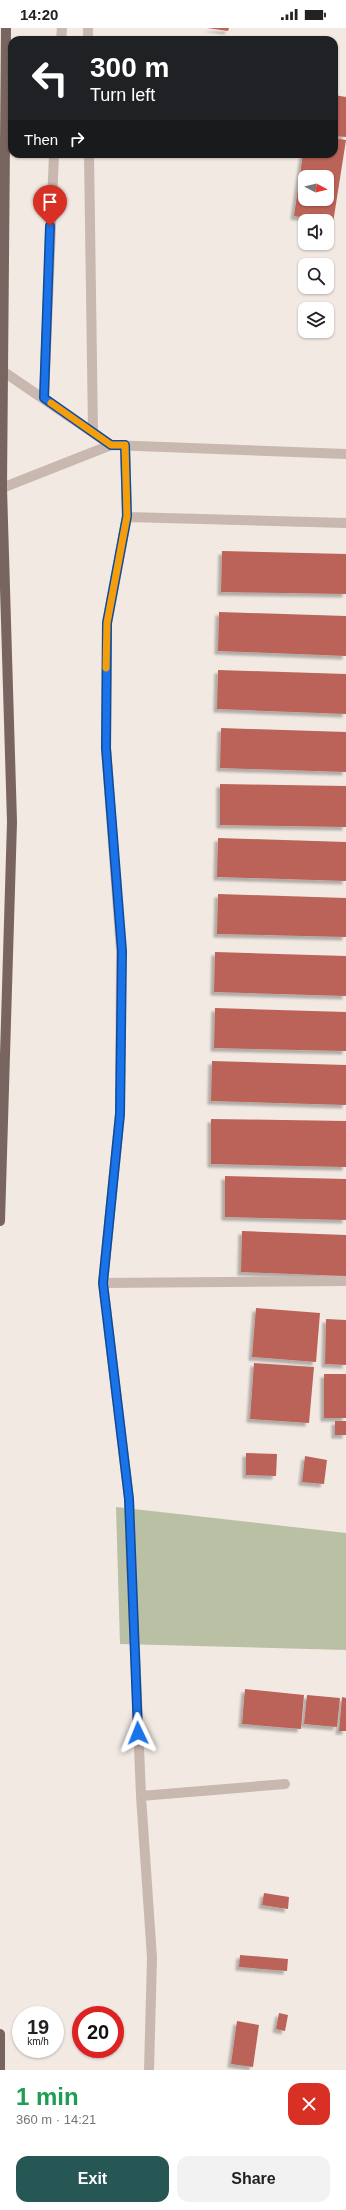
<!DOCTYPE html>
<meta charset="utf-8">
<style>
:root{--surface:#fff;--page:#f2f2f2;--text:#222;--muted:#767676;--accent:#265754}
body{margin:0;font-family:Helvetica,sans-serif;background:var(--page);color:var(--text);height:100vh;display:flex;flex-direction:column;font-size:15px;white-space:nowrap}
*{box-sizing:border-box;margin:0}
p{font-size:13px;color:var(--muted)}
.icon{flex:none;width:22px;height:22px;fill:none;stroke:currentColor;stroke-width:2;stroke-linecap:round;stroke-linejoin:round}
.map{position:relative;height:2042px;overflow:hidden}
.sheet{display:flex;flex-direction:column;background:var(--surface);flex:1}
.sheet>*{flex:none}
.top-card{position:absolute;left:8px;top:8px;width:330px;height:122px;border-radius:12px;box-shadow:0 1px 3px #0004;background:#202124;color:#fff;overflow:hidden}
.needle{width:26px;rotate:97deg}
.tools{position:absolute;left:298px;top:142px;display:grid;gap:8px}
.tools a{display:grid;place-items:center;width:36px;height:36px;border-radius:8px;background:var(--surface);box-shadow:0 1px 3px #0004;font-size:20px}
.speed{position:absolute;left:12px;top:1978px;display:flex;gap:8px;font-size:20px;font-weight:700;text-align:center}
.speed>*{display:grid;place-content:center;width:52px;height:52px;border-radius:50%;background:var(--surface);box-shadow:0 1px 3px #0004;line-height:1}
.speed small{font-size:10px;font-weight:400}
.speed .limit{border:6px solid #d22;background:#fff;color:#111}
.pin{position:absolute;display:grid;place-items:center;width:34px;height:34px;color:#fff;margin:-41px -17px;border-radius:50% 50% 50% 0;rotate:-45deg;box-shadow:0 0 4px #0007}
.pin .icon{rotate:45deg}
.me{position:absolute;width:44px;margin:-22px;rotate:358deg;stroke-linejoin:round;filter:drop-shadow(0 0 3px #0008)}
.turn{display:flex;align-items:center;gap:14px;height:84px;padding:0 16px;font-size:18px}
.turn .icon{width:52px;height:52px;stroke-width:2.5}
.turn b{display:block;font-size:28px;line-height:34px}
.then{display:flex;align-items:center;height:38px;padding:0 16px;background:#0003;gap:8px;font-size:15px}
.round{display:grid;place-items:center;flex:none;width:42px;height:42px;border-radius:12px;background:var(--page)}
.headline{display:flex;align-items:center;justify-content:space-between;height:68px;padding:0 16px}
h1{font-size:24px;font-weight:600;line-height:30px;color:#1e9e55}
.cta{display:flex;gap:8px;margin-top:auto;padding:8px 16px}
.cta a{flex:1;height:46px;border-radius:12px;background:var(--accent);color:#fff;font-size:16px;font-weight:600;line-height:46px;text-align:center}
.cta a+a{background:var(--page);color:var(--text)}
.status{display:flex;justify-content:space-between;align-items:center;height:28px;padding:0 20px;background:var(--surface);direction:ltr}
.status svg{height:11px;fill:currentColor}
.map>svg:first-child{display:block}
</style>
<div class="status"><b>14:20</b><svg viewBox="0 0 49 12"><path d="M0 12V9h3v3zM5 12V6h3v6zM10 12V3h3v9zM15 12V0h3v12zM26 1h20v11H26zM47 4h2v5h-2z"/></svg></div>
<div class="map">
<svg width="346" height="2042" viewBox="0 0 346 2042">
<defs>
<filter id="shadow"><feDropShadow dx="-3.5" dy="3.5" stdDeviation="1" flood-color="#0004"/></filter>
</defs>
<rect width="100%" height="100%" fill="#f2e9e3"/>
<path fill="#bac0a4" d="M116 1479 346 1505V1622L120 1616Z"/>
<path fill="#bb6358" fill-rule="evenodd" filter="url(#shadow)" d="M207 0H229L228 3Z
M334 67 346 69V109L334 108Z
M334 110 346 112 333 195 294 188 303 126H334ZM305 149H327V171H305Z
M222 523 346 526V566L221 564Z
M219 584 346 588V628L218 623Z
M218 642 346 646V686L217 681Z
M221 700 346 704V744L220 740Z
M220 756 346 758V799L220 797Z
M218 810 346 814V853L217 849Z
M218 866 346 870V909L217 906Z
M215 924 346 928V968L214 964Z
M215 980 346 984V1023L214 1020Z
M212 1033 346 1037V1077L211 1073Z
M211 1091 346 1093V1139L211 1136Z
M225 1148 346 1151V1192L225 1189Z
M242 1203 346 1207V1248L241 1244Z
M256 1280 320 1285 316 1334 252 1329Z
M326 1291 346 1292V1337L325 1336Z
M254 1335 314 1339 309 1395 250 1391Z
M324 1346H346V1390H324Z
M335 1393H346V1407H335Z
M246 1425 277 1426 276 1448 246 1447Z
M305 1428 327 1432 324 1456 302 1454Z
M245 1661 304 1667 301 1701 242 1696Z
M307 1667 340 1670 337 1699 304 1696Z
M342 1669 346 1670V1703H339Z
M264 1865 289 1869 288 1881 262 1877Z
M240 1927 288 1931 287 1943 239 1939Z
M279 1985 288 1987 285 2003 276 2001Z
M237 1993 259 1997 253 2039 231 2036Z"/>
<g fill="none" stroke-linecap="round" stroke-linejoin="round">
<path stroke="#c9b8af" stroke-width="10" d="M88 0V12
M61 12 62 0
M89 126 93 404
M4 344 111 417
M44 370 54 126
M125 417 127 489 107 595 106 720 121 923 120 1086 103 1255 129 1471 141 1768 152 1930 149 2042
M2 460 111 417 346 426
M127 489 346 495
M103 1255 346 1253
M141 1768 285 1756"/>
<path stroke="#79655f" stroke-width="10" d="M0 1193 12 794 2 460 6 0
M0 2006V2042"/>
</g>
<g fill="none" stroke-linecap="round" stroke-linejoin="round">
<g stroke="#114b97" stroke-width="10">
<path id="route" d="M50 198 44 370 111 417H125L127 488 107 595 106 720 122 923 120 1086 103 1255 129 1471 138 1705"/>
</g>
<use href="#route" stroke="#1a73e8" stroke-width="7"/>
<path stroke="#f59e0b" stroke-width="7" d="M51 375 111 417H125L127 488 107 595 106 640"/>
</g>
</svg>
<div class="tools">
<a><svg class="needle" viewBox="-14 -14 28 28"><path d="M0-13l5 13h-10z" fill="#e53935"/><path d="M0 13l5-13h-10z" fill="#767676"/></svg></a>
<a><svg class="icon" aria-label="sound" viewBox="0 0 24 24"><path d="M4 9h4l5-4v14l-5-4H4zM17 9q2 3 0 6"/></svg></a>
<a><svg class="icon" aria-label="search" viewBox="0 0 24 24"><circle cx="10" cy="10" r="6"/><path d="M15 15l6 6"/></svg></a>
<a><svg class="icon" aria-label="layers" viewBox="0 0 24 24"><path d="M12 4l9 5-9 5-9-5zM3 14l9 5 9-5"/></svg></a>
</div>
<div class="speed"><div>19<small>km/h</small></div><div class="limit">20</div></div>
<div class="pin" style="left:50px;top:198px;background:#d93025"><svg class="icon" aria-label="arrive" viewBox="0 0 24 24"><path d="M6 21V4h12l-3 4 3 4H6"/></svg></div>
<svg class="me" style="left:138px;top:1705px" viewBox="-20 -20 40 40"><path d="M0-17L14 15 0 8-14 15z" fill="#1a73e8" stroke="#fff" stroke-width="4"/></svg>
<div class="top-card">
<div class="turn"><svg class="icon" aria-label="left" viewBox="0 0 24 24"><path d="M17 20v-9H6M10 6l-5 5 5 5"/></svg><div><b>300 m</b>Turn left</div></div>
<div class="then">Then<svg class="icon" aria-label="right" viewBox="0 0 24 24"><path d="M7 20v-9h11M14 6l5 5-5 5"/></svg></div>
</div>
</div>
<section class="sheet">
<div class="headline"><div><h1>1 min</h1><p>360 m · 14:21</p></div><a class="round" style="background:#d93025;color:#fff"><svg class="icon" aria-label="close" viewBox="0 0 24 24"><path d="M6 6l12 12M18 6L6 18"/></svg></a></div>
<div class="cta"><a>Exit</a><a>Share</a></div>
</section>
